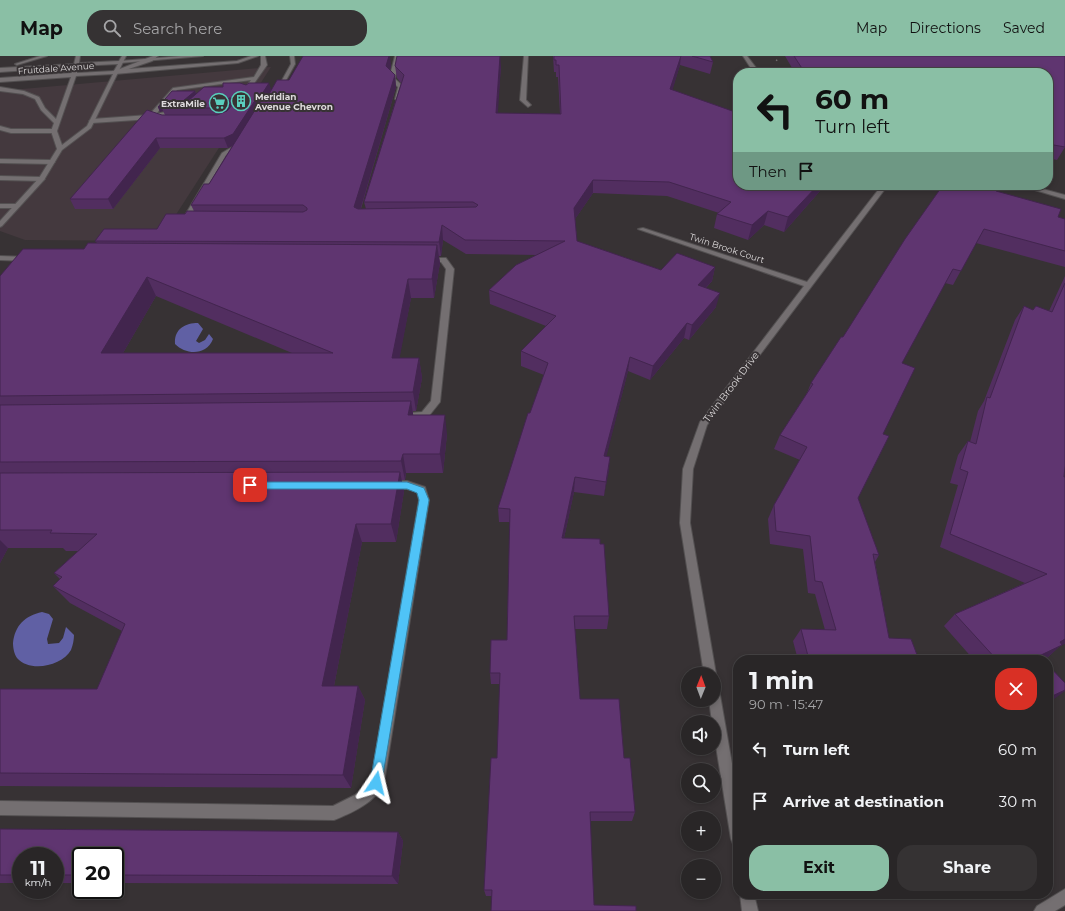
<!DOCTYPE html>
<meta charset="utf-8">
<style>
:root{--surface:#292627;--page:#353233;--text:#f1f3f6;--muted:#a5a5a7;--line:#454344;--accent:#8abfa5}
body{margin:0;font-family:Montserrat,sans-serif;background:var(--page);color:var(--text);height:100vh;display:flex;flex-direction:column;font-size:15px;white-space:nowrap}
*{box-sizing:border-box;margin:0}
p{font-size:13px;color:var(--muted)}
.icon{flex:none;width:22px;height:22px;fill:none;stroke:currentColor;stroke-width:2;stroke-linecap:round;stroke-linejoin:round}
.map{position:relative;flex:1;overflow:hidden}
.panel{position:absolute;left:733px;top:599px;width:320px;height:244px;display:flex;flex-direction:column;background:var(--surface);border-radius:16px;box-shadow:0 2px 6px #0003,0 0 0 1px var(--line)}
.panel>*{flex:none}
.top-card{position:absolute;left:733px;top:12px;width:320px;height:122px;border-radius:16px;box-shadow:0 2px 6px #0003,0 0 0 1px var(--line);background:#8abfa5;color:#111;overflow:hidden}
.needle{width:26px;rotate:1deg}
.controls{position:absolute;left:681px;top:611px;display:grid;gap:8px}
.controls a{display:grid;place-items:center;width:40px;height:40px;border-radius:50%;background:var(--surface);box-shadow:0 2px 6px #0003,0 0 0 1px var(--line);font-size:20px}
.speed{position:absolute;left:12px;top:791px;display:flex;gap:8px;font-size:20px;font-weight:700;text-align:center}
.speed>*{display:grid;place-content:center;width:52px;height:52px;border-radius:50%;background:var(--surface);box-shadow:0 2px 6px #0003,0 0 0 1px var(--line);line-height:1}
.speed small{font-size:10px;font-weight:400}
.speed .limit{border:2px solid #111;border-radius:6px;background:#fff;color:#111}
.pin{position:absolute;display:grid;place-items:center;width:34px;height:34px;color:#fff;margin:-17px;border-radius:8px;box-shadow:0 2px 6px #0006}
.me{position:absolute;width:44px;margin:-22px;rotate:10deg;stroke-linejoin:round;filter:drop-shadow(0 0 3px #0008)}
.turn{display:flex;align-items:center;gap:14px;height:84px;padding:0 16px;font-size:18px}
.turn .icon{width:52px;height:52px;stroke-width:2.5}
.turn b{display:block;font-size:28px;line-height:34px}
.then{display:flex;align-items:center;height:38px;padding:0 16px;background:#0003;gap:8px;font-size:15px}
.round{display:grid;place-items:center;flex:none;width:42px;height:42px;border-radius:16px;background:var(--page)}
.head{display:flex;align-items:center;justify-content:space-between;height:68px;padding:0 16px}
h1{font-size:24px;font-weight:700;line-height:30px}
.primary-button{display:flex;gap:8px;margin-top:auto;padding:8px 16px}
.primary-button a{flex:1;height:46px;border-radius:16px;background:var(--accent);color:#111;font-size:16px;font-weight:700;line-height:46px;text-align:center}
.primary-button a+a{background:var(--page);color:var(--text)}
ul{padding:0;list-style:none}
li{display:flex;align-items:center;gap:12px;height:52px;padding:0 16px}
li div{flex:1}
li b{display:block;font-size:15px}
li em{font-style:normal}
header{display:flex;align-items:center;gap:24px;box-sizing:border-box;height:56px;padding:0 20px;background:var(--accent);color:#111}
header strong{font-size:19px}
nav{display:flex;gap:22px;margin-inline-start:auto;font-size:14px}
.search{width:280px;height:36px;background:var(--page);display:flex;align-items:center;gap:10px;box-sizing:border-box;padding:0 14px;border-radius:16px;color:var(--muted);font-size:15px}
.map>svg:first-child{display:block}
</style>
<header>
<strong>Map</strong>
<div class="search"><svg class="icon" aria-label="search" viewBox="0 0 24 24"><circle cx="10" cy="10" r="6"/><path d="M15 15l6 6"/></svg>Search here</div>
<nav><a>Map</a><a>Directions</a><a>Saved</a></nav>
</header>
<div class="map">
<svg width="1065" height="855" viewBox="0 0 1065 855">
<rect width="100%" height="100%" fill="#373234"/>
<path fill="#44393e" d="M271 11 159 185 25 184 0 175V35Z"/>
<path fill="#6060a4" d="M198 267 203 273 196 285 199 287 205 284 209 278 213 283C206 300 186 299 175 288 174 273 185 267 198 267Z
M42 556 49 558 53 563 47 583 48 588 59 587 63 582 66 571 74 579C74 583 73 589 71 594 62 610 30 617 17 602 14 598 13 591 13 587 15 569 25 560 42 556Z"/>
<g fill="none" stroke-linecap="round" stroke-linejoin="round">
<g stroke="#535051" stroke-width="2">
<path id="service" d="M261 0H265L267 9 253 29 248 28 251 24 177 34 156 58 178 53 181 55 158 61 161 63 158 65 151 63 92 67 89 65 92 63 149 59 173 32 254 21 261 9Z
M290 0H294L295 8 279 37H275L291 8Z
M395 0H399L395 23 404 31 401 43 398 45 395 43 398 31 389 23Z
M0 70 11 73H54L57 75 54 77H11L0 74Z
M237 88 242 89 226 99 187 166 182 167 181 166 222 97Z
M0 103 52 104 55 106 52 108 0 107Z
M0 120 42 121 45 123 42 125 0 124Z
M0 148H17L20 150 17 152H0Z
M0 200 28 201 32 203 28 205 0 204Z
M423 202H446L454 213 440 346 428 361 412 362 407 359 409 357 422 356 431 345 446 213 441 206H423Z
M390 425H407L425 431 429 444 384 727C376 746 352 757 334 764L0 759V745L333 750 355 739 371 724 419 444 417 436 407 433 386 432 385 429 386 426Z"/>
</g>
<g stroke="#535051" stroke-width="2">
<path id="minor" d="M153 0H158L152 5 117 17 112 16Z
M524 0H528L526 44 531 49 528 51 520 44Z
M743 0H747L760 17H754Z
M882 129H888L707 369 693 413 690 467 716 618 714 622V618H704L680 467 683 413 700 366 804 230 638 173 643 172 807 226Z
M1018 129H1028L1065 139V143Z
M714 633 718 635 720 639 738 742V790L733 788 731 783 714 678V666H712L709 644H714Z
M1065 833V849L1055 855H1034L1037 850Z
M740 838H754L758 855H742Z"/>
</g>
<g stroke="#535051" stroke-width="2">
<path id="tertiary" d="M181 0H203L120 7 118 6 120 5Z
M251 0H258L238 7 115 18 112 16 115 14 237 5Z"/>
</g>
<g stroke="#535051" stroke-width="2">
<path id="secondary" d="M40 0H47L17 9 15 8Z
M76 0H80L79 7 119 5 122 0H126L91 72 62 94 44 124 2 170 0 171V165L39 122 57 93 51 75 54 67 41 54 35 43 23 38 0 35V31L24 35 39 41 45 52 56 63 71 21 0 26V22L72 17 73 11 0 16V12L74 8ZM118 8 114 15 77 17 78 10ZM113 18 87 70 62 89 57 75 76 20Z"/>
</g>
<path stroke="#706b6d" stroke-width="1.5" stroke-dasharray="1.5 1" stroke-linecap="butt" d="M776 4 778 5"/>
<use href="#service" fill="#746f71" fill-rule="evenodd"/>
<use href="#minor" fill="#746f71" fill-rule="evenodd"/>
<use href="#tertiary" fill="#746f71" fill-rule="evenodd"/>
<use href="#secondary" fill="#746f71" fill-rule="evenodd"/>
</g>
<path fill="#522e60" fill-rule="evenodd" d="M553 0H710L713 6 710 18 680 9 672 34 738 129H829L820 135 784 176 764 169 748 184 714 172 717 158 719 157 667 140 593 137 575 163 577 185 661 214 715 211 712 225 706 232 716 251 689 284 684 282 650 324 628 315 606 400 610 401 604 440 574 436 564 482 609 560 607 573H575L580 643 624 702 635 756 632 765H590L594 849 636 855 491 840H486L484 834 497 702 500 628H491L490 617 507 584 510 466H499L498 452 530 357 544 319 521 310V295L546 270 490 248 489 234 537 199 466 198 443 184 441 200H439L440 207 434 242H411L399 302H419L422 322 416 355H413V359L447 378 443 417H406L405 424H401L404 435 396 486H362L334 630H358L365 644 351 732 0 730V633H97L122 575 70 547 53 530 60 523 54 517 78 495H66L63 492H8L0 507V220L84 193 97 187 95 185 157 173 194 155 191 149 209 128 232 90 228 92H160L113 153H75L70 143 165 59 163 55 160 56 158 51 195 35 196 37 223 31 246 29 271 34 289 24 391 10 390 14 395 19 396 31 361 153H366L364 146 401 27 397 22 395 10H501L497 57 560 58 558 21H556V16H554ZM156 240 292 297H123Z
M785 0H1065V91L1057 104 1048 102V17H795Z
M964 131 996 135 1058 161 1065 163V211L976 187 953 229 945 227 902 307 883 378 858 442 879 499 875 506 889 582 919 604H798L793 585 801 573 825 574 815 538 808 537 803 493 770 488 768 463 774 449 800 404 774 393 780 379 807 337 811 327 843 281Z
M1065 220V410L1064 421 1060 590 1048 601 1042 603 1043 604H974L944 570 955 558 1025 527 940 491 958 429 950 427 958 399 968 385 970 386 978 355 984 345 1015 264 1024 250 1033 254 1049 255Z
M0 773 398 776 403 785 398 828 115 827V800H81V827H55V800H21V827H0Z"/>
<path fill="#42254e" d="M389 0H390L391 10 388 23 386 10Z
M500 0 501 10 497 70 496 57Z
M681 0 680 9 669 46 670 33Z
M395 19 396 31 357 165 354 151Z
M269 27 272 36 236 88 228 92 224 82Z
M195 35 197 40 185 50 162 52 163 55 160 56 158 51Z
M229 42 232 52 220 62 217 52Z
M156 82 160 92 113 153 108 143Z
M593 124V137L573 166 574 152Z
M818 129H829L820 135 784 176 788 161Z
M768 155 764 169 748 184 752 169Z
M442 169 443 184 441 200 439 186Z
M437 189 440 207 434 242 432 223Z
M715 211 712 225 695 243 698 229Z
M147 221 156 240 112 316 101 297Z
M408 223 411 242 396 321 392 302Z
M720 237 716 251 689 284 692 269Z
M687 267 684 282 650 324 653 310Z
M630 301 628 315 603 414 604 400Z
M419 302 422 322 416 355 413 336Z
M411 345 414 364 408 359Z
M445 359 447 378 443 417 440 398Z
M403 398 406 417 405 424 401 405Z
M610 401 609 415 604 440 606 426Z
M400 416 404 435 396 486 391 468Z
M575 421 574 436 561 496 562 482Z
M356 468 362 486 331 645 322 630Z
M0 484 8 492 0 507Z
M1065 583V588L1060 590 1048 601 1041 604 1039 600 1060 586Z
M358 630 365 644 351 732 343 719Z
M1065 634V635L1054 643 1048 646V642Z
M398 776 403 785 398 828 392 820Z"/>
<path fill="#5f3570" stroke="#42254e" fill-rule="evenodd" d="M303 0H389L386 10 395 19 354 151 358 153 476 151 478 149 473 146H364L404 19 395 10 397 0H500L496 57 561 58 559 9H556V4H554V0H681L670 33 738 57V129H818L788 161 768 155 752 169 717 158 731 146 669 126 593 124 574 152 577 185 661 214 677 197 715 211 698 229 720 237 692 269 687 267 653 310 630 301 604 400 610 401 606 426 575 421 562 482 600 483V488H604L609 560H574L580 643H619L624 702H630L635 756H590L594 849 636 850V855H491L492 834H484L491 702H497L500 617H490L491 584H507L510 453 498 452 528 357H530L548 307 521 295 556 260 489 234 516 209 565 185 465 184 442 169 439 186 95 185 104 173H157L166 158H185L187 155 303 156 307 154V152L303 149H191L204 128H209L260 46 269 38 277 24H289Z
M692 0H710L713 6Z
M794 0H1065V91L1048 88V17H805Z
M223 27H240L246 29 249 27H269L262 38 254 46 233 78 224 82H156L108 143H70L147 54 162 59H217L227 55 235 46V42H229L221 51 217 52H162L188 45 204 31H223Z
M172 35H195L183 45 158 51Z
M943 129H958L964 131 965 129H999L996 135 1061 153 1058 161 1065 163V195L984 173 961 215 953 213 902 307 915 312 883 378 889 380 858 442 879 499 873 498 889 582 911 583 919 604H809L801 573 836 574 822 526 815 525 810 480 776 475 774 449 807 391 780 379 813 328 811 327 841 281H843L905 183Z
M88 187 437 189 432 223H408L392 302H419L413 336 0 340V220L23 193H84ZM147 221 333 297H101Z
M1065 227V410L1064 421H1065V583L1060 586 1062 589 1039 600 1043 604H997L955 558 1047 518 950 478 968 416 960 413 968 385 976 388 987 341 990 342 1024 250 1033 254 1036 250 1052 256Z
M411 345 408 359H445L440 398H403L401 405 0 406V349Z
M400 416 391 468H356L322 630H358L343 719 0 717V633H97L125 568 53 530 62 521 54 517 97 478 50 477 52 474H0V417Z
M1048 609 1065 627V634L1048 642Z
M0 773 398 776 392 820 115 819V800H81V819H55V800H21V819H0Z"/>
<path fill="#4fc3f7" stroke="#337fa1" d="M250 426H407L424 432 429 444 381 731 376 733 372 731 370 727 419 444 417 437 407 433H250L246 429Z"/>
<defs>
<g id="building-ring" transform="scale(1)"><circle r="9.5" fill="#373234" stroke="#5acebd" stroke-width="1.5"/><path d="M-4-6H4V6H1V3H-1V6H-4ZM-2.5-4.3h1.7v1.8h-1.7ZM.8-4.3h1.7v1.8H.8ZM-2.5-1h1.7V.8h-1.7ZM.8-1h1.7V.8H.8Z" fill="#5acebd"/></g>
<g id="supermarket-ring" transform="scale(1)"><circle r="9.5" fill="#373234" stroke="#5acebd" stroke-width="1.5"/><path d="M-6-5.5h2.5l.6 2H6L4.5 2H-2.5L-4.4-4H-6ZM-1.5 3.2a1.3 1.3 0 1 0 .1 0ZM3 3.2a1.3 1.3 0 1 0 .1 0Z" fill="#5acebd"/></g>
</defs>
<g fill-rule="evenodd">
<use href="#building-ring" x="241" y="45"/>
<use href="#supermarket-ring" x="219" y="47"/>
</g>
<g text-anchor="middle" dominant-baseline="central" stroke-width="4" stroke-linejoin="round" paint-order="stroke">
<g font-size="9" fill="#dddadb" stroke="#373234">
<text transform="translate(56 12) rotate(-4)">Fruitdale Avenue</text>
<text transform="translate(727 192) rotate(18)">Twin Brook Court</text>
</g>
<g font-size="9" font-weight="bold" fill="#dddadb" stroke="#373234" text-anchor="start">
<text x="255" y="40">Meridian<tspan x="255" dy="10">Avenue Chevron</tspan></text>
<text x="205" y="47" text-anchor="end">ExtraMile</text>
</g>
<g font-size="10" fill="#dddadb" stroke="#373234">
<text transform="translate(731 331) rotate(-53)">Twin Brook Drive</text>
</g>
</g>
</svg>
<div class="controls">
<a><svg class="needle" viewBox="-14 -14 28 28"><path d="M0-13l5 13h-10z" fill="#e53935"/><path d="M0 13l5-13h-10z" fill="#a5a5a7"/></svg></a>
<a><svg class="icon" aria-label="sound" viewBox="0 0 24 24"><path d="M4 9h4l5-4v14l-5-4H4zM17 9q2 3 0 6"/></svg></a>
<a><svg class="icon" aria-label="search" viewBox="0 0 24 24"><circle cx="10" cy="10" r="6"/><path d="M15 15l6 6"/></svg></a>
<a>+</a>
<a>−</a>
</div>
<div class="speed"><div>11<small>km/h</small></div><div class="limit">20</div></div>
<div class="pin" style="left:250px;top:429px;background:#d93025"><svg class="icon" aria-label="arrive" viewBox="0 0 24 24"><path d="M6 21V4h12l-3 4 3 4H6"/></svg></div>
<svg class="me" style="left:376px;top:727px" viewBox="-20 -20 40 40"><path d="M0-17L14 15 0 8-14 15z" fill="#4fc3f7" stroke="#fff" stroke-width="4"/></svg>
<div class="top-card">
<div class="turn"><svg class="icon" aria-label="left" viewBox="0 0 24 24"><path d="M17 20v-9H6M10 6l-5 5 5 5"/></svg><div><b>60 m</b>Turn left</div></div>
<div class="then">Then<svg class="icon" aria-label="arrive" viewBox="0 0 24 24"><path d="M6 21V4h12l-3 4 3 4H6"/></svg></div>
</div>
<section class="panel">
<div class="head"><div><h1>1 min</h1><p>90 m · 15:47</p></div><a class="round" style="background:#d93025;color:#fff"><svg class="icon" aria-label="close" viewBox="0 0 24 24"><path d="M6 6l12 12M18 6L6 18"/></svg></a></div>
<ul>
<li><svg class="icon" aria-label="left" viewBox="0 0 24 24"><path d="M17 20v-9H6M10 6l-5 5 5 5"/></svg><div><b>Turn left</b></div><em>60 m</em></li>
<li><svg class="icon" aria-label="arrive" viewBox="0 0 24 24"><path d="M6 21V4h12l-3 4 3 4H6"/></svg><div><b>Arrive at destination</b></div><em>30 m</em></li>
</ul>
<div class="primary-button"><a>Exit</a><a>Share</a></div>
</section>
</div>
